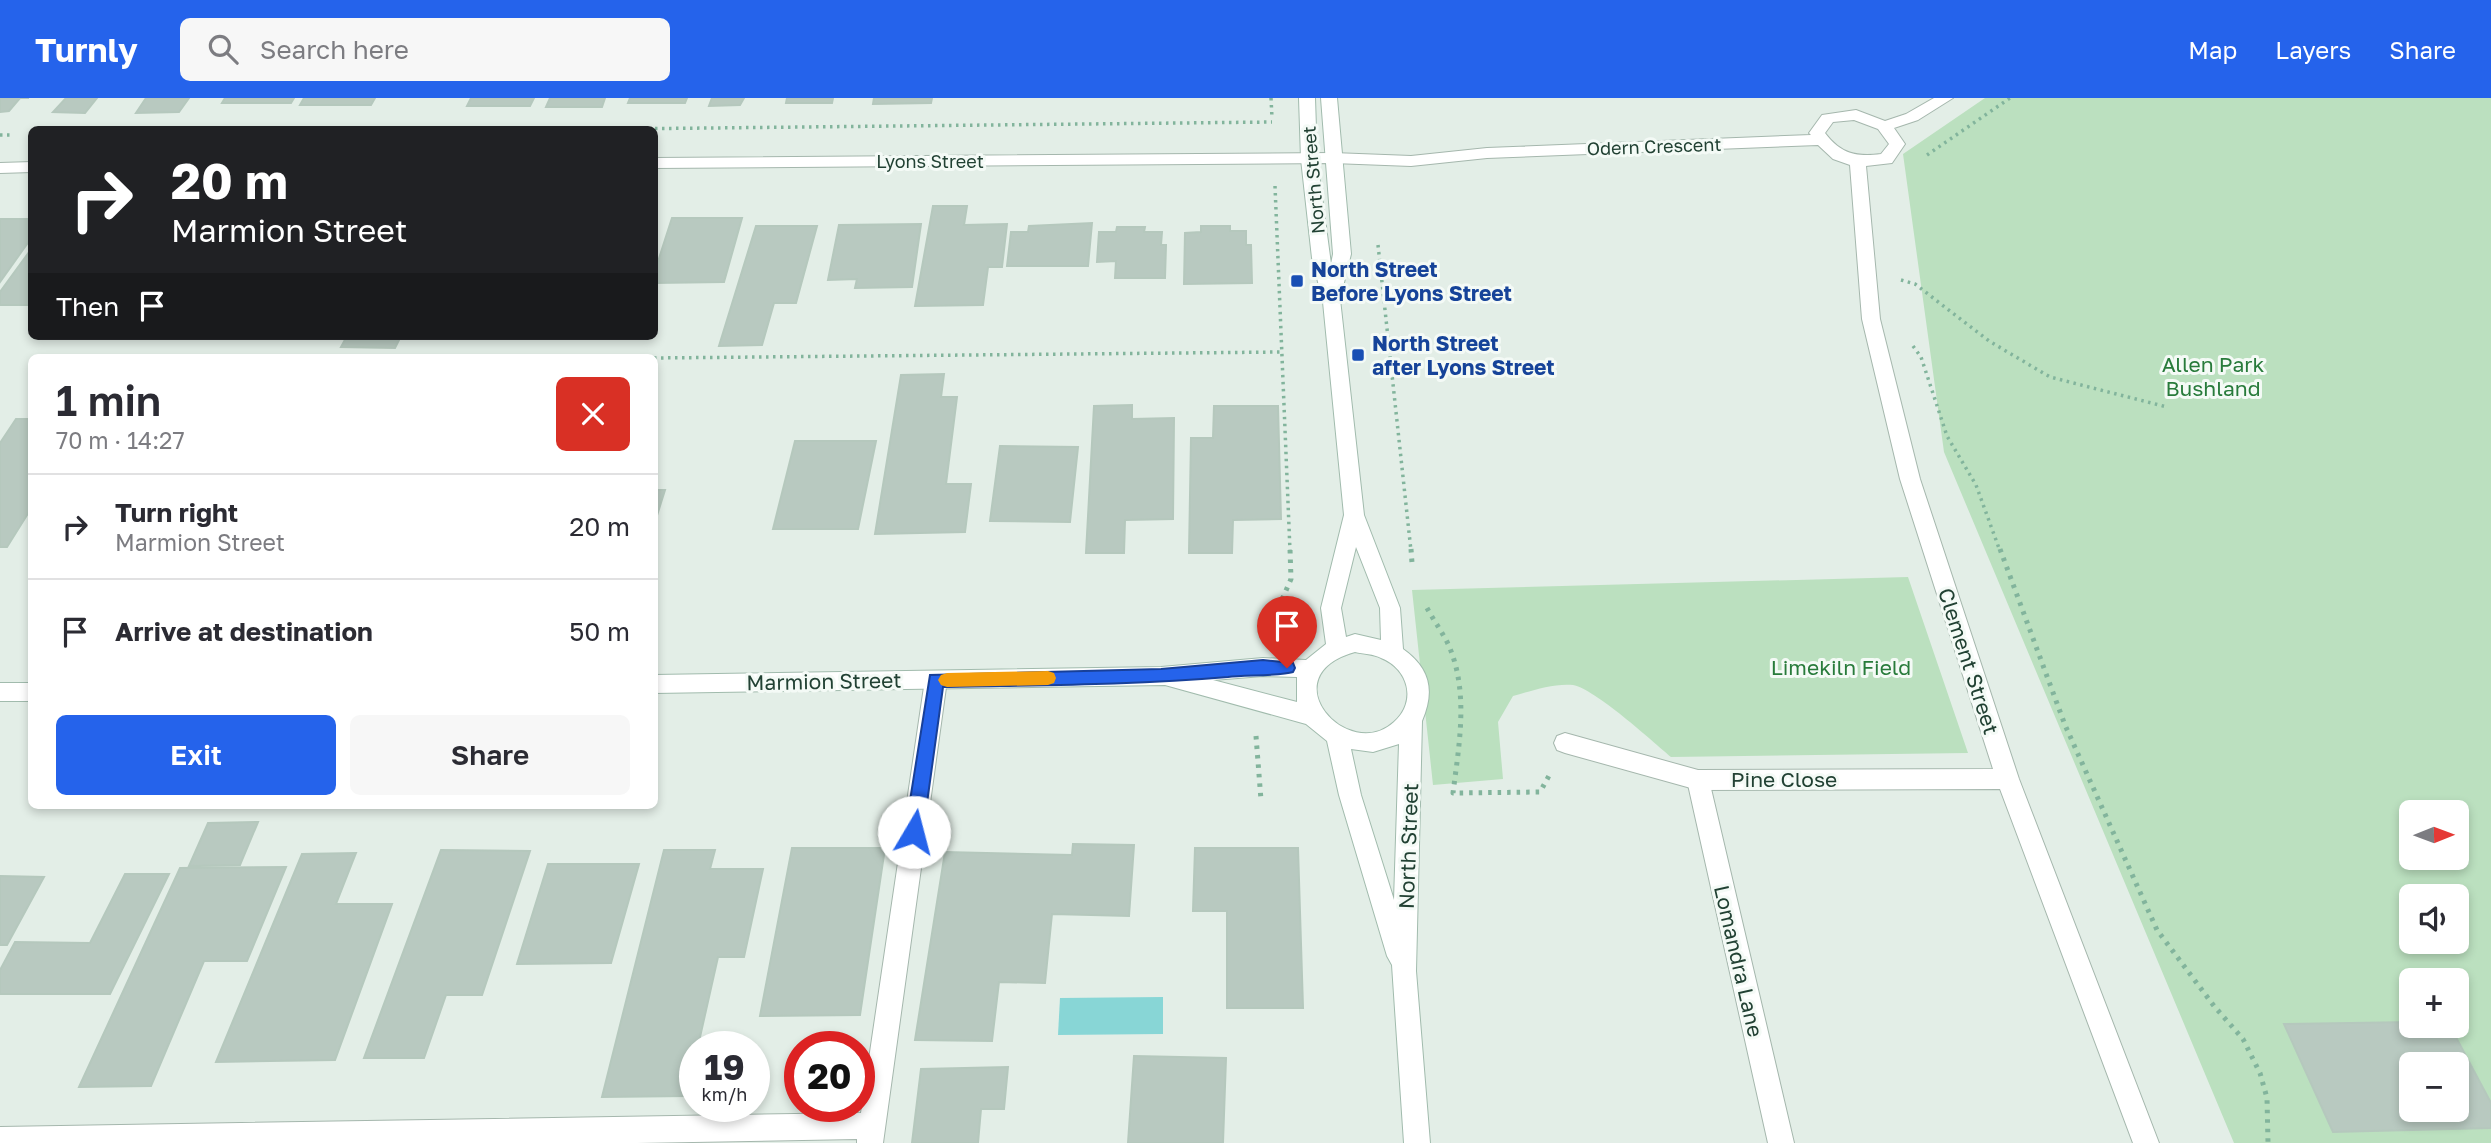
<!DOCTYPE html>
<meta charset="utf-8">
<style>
:root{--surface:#fff;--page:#f7f7f7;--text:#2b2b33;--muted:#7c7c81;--line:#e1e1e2;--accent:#2563eb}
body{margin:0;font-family:"Golos Text",sans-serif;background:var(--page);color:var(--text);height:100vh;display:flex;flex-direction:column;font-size:26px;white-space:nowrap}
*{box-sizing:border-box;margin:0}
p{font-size:23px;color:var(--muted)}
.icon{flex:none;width:38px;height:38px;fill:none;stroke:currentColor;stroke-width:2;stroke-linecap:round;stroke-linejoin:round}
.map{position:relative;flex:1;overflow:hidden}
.side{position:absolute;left:28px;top:256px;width:630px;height:455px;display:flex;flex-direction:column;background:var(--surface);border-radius:10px;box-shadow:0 4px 10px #0003}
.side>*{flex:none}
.guide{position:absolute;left:28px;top:28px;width:630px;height:214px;border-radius:10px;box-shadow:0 4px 10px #0003;background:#202124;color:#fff;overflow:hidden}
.needle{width:46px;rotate:89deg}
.tools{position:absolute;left:2399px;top:702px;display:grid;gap:14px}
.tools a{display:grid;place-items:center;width:70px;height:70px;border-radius:10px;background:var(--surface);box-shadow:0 4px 10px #0003;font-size:35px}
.speed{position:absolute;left:679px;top:933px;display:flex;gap:14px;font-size:35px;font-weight:700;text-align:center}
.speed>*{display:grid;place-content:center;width:91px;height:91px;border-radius:50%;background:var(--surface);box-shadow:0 4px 10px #0003;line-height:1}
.speed small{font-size:18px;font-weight:400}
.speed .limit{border:10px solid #d22;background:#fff;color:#111}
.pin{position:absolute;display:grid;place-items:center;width:60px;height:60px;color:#fff;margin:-72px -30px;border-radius:50% 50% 50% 0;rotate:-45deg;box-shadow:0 0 7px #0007}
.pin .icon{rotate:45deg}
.me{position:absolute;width:77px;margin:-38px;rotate:8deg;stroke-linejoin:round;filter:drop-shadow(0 0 5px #0008)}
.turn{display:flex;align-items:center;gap:24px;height:147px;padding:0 28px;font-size:32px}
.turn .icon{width:91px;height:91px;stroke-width:2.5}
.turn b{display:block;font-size:49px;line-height:60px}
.then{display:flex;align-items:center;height:66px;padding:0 28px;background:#0003;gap:14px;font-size:26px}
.round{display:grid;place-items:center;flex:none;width:74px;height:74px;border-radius:10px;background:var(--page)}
.headline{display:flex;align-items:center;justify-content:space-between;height:119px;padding:0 28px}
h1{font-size:42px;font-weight:600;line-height:52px}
.button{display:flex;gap:14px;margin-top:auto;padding:14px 28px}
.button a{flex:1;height:80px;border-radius:10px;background:var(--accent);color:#fff;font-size:28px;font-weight:600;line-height:80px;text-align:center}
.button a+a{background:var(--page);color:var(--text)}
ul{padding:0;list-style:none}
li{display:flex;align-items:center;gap:21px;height:105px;padding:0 28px;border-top:2px solid var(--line)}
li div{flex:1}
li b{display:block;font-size:26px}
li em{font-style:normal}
header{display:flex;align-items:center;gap:42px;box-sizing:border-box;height:98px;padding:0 35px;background:var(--accent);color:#fff}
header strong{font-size:33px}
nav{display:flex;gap:38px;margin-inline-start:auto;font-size:24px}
.search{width:490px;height:63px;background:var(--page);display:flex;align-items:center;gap:18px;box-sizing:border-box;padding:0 24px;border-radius:10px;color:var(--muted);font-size:26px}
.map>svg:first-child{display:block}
</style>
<header>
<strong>Turnly</strong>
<div class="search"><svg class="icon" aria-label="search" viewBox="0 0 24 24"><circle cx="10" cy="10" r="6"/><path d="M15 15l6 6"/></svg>Search here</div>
<nav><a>Map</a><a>Layers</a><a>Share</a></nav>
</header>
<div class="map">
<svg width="2491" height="1045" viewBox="0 0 2491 1045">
<rect width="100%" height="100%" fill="#e3eee7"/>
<path fill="#bbe0bf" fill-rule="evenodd" d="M1985 0H2491V1045H2234L1944 354 1903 56ZM2412 714H2457V760H2412ZM2412 798H2457V844H2412ZM2412 882H2457V928H2412ZM2412 966H2457V1012H2412Z
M1908 479 1968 655 1671 659C1652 643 1595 591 1573 587 1554 585 1531 593 1513 598L1498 624 1503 681 1433 687 1412 492Z"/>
<path fill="#88d6d6" d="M1163 899V936L1058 937 1060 900Z"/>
<path fill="#b8c9c0" stroke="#b5c8bd" stroke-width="2" fill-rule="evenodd" d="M0 0H29H20L9 13 0 14Z
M66 0H97L85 15 53 14Z
M146 0H189L179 14 136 15Z
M225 0H294L291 5H222Z
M304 0H375L371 7H300Z
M471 0H534L530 8H467Z
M550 0H605L602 9H546Z
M630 0H687L685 5H628Z
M712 0H744L740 7 709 8Z
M787 0H833L832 5H786Z
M874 0H932L931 5 873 6Z
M933 108H967L964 127 1007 126 1002 169H988L983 207 915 208Z
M672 120H742L724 184 654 185V176Z
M0 121H32V139L0 184Z
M1092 125 1088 168H1007L1011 134H1028L1029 128Z
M921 126 912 189 855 190 857 181 828 182 839 127Z
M756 128H817L796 205H774L762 247 719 248Z
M1201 128H1230V133H1246V147H1251L1252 185 1184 186 1185 135 1201 134Z
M1117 129H1145L1144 134H1162L1161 147H1166L1165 180H1115L1116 163 1097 164 1099 134H1116Z
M32 150V207H0V194Z
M347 238H401L395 250 341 249Z
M944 276 941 299H957L946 386H971L965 434 875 436 901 277Z
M1132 307V321L1174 320 1173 421 1125 422 1124 455H1086L1094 308Z
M1214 308H1278L1281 421 1233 422 1232 455H1189L1191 340H1213Z
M16 321H32V409L7 449H0V345Z
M795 343H876L858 431H773Z
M1000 348 1078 349 1070 424 990 423Z
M654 392H665L654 427Z
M258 724 240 767 189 768 208 725Z
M1073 746 1134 747 1129 818 1052 816 1045 885 999 884 992 943 915 942 945 754 1072 757Z
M792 750H885L860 917 760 918Z
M1195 750H1298L1303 910H1227V813H1193Z
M441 752 530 753 482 897H446L424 960H364Z
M664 752H715L710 771H763L744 859H718L698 948H695V962L687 998 602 999Z
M356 755 336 806H392L335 962 216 964 302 756Z
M548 766H639L611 865 517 866Z
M286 769 247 863H204L151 988 79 989 180 770Z
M125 776H169L110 896H0V872L15 844 90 845Z
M0 778 44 779 7 847H0Z
M2412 924V928H2450L2491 1005V1030L2333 1034 2284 926ZM2412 966H2457V1012H2412Z
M1134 958 1226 960 1223 1045H1128Z
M1008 969 1004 1011H981L978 1045H912L921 971Z"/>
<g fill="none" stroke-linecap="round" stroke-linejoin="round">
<g stroke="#a5b7ad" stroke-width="2">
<path id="lane" d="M936 573 944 576 947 582 883 1045H857V1041L637 1045H0V1029L861 1015 925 582 928 576Z
M1698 672 1706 675 1709 682 1794 1045H1768L1687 682 1690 675Z"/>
</g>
<g stroke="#a5b7ad" stroke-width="2">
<path id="street" d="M1934 0H1953L1918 22 1894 30 1905 46 1892 65 1866 68 1880 221 1920 381 2019 681 2159 1045H2133L2000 691 1698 692 1565 655 1557 652 1554 645 1557 638 1565 635 1698 672 1993 671 1900 381 1862 221 1850 67 1833 61 1818 47 1487 60 1411 68 1333 65 654 70V60L1333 55 1411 58 1487 50 1811 37 1809 35 1822 17 1856 12 1885 23 1906 16ZM1854 22 1878 31 1889 46 1881 56C1856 59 1841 56 1825 35L1833 24Z
M32 64V74L0 75V65Z"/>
</g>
<g stroke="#a1bbad" stroke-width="2">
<path id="secondary" d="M1299 0H1315L1317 61 1331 166 1333 156 1321 0H1337L1351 156 1340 201 1364 417 1400 510 1403 551C1430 570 1435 593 1422 623L1416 873 1430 1045H1404L1392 867 1387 858 1339 697 1327 643 1306 626 1165 587 654 595V577L1161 569 1263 560 1306 562 1326 546 1321 510 1344 417 1323 204 1312 160 1301 61ZM1356 449 1380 510 1381 542 1355 536 1346 539 1341 510ZM1355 554C1363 556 1374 556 1381 560 1409 571 1417 604 1394 624 1348 666 1269 578 1355 554ZM1263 578 1297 579V604L1213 582ZM1399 646 1394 802 1361 697 1351 651 1373 654Z
M0 585H32V603H0Z"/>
</g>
<path stroke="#82b49c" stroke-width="3.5" stroke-dasharray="2.5 4.5" stroke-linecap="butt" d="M1271 0 1272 20
M522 32 1272 24
M0 37H10
M1927 57 2010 0
M1275 88 1290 453
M1378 147 1411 453
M1901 182 1915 186 1989 243 2050 279 2167 309
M1913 248 1921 259 1947 338 1976 387 2000 453
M654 260 1283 254"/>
<path stroke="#82b49c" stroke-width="5" stroke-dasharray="3.5 6" stroke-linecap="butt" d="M1411 451 1412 465
M2000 451 2065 627 2157 832 2214 908 2243 941 2260 975 2267 1000 2268 1045
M1427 510C1434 523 1443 535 1449 548 1469 595 1459 647 1453 695L1540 694 1551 674
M1267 536 1291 481 1290 451
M1256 638 1261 702"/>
<use href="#lane" fill="#fff" fill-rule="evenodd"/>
<use href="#street" fill="#fff" fill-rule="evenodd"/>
<use href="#secondary" fill="#fff" fill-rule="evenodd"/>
</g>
<path fill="#2563eb" stroke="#184099" stroke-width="2" d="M1263 562 1293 565 1295 570 1293 574C1281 578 1244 577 1228 579 1133 587 1038 587 943 589L923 734 920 740 914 742 908 740 905 734 930 577 1161 571Z"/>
<path fill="#f59e0b" d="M1048 573 1054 575 1056 580 1054 585 1048 587 947 589 941 587 938 582 941 577 947 575Z"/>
<g fill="#1a4fb4" stroke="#f4faf6" stroke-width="2.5">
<rect x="1290" y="176" width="14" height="14" rx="3.5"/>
<rect x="1351" y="250" width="14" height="14" rx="3.5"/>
</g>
<g text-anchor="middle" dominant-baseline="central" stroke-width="6" stroke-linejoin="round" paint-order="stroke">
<g font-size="18" fill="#214133" stroke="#f4faf6">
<text transform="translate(1654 48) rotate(-2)">Odern Crescent</text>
<text x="930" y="63">Lyons Street</text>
<text transform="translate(1313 82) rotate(-95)">North Street</text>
</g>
<g font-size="21" font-weight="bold" fill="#164399" stroke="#f4faf6" text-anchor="start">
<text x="1311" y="171">North Street<tspan x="1311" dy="24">Before Lyons Street</tspan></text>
<text x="1372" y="245">North Street<tspan x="1372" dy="24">after Lyons Street</tspan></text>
</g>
<g font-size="21" fill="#287b3b" stroke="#f4faf6">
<text x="2213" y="266">Allen Park<tspan x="2213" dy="24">Bushland</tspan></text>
<text x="1841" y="569">Limekiln Field</text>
</g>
<g font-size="21" fill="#214133" stroke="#f4faf6">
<text transform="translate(1969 563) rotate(72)">Clement Street</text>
<text transform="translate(824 583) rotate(-1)">Marmion Street</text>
<text x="1784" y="681">Pine Close</text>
<text transform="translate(1408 748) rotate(-88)">North Street</text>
<text transform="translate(1739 863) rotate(77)">Lomandra Lane</text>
</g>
</g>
</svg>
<div class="tools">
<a><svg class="needle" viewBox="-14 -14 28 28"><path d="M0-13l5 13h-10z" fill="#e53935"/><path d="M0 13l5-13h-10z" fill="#7c7c81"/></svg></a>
<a><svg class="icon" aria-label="sound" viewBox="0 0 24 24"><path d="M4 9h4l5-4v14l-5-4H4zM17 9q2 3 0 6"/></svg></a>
<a>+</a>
<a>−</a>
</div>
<div class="speed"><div>19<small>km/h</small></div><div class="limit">20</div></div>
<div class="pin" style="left:1287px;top:570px;background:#d93025"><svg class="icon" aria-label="arrive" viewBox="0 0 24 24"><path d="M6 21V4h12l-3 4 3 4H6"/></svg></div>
<svg class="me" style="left:914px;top:734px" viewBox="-20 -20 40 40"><circle r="19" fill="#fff"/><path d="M0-13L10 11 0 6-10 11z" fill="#2563eb"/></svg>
<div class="guide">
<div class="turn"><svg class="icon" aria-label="right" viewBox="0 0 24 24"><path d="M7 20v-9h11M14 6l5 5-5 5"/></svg><div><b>20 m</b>Marmion Street</div></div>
<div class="then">Then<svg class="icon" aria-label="arrive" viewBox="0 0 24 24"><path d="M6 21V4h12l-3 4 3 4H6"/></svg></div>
</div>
<section class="side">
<div class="headline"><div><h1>1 min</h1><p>70 m · 14:27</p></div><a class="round" style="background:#d93025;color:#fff"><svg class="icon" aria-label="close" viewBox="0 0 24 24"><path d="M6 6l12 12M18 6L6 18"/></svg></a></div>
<ul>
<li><svg class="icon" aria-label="right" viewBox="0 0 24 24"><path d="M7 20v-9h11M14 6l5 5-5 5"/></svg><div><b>Turn right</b><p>Marmion Street</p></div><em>20 m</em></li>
<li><svg class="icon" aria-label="arrive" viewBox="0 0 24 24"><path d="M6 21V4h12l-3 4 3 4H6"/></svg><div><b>Arrive at destination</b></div><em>50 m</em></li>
</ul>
<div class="button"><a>Exit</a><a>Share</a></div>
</section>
</div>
